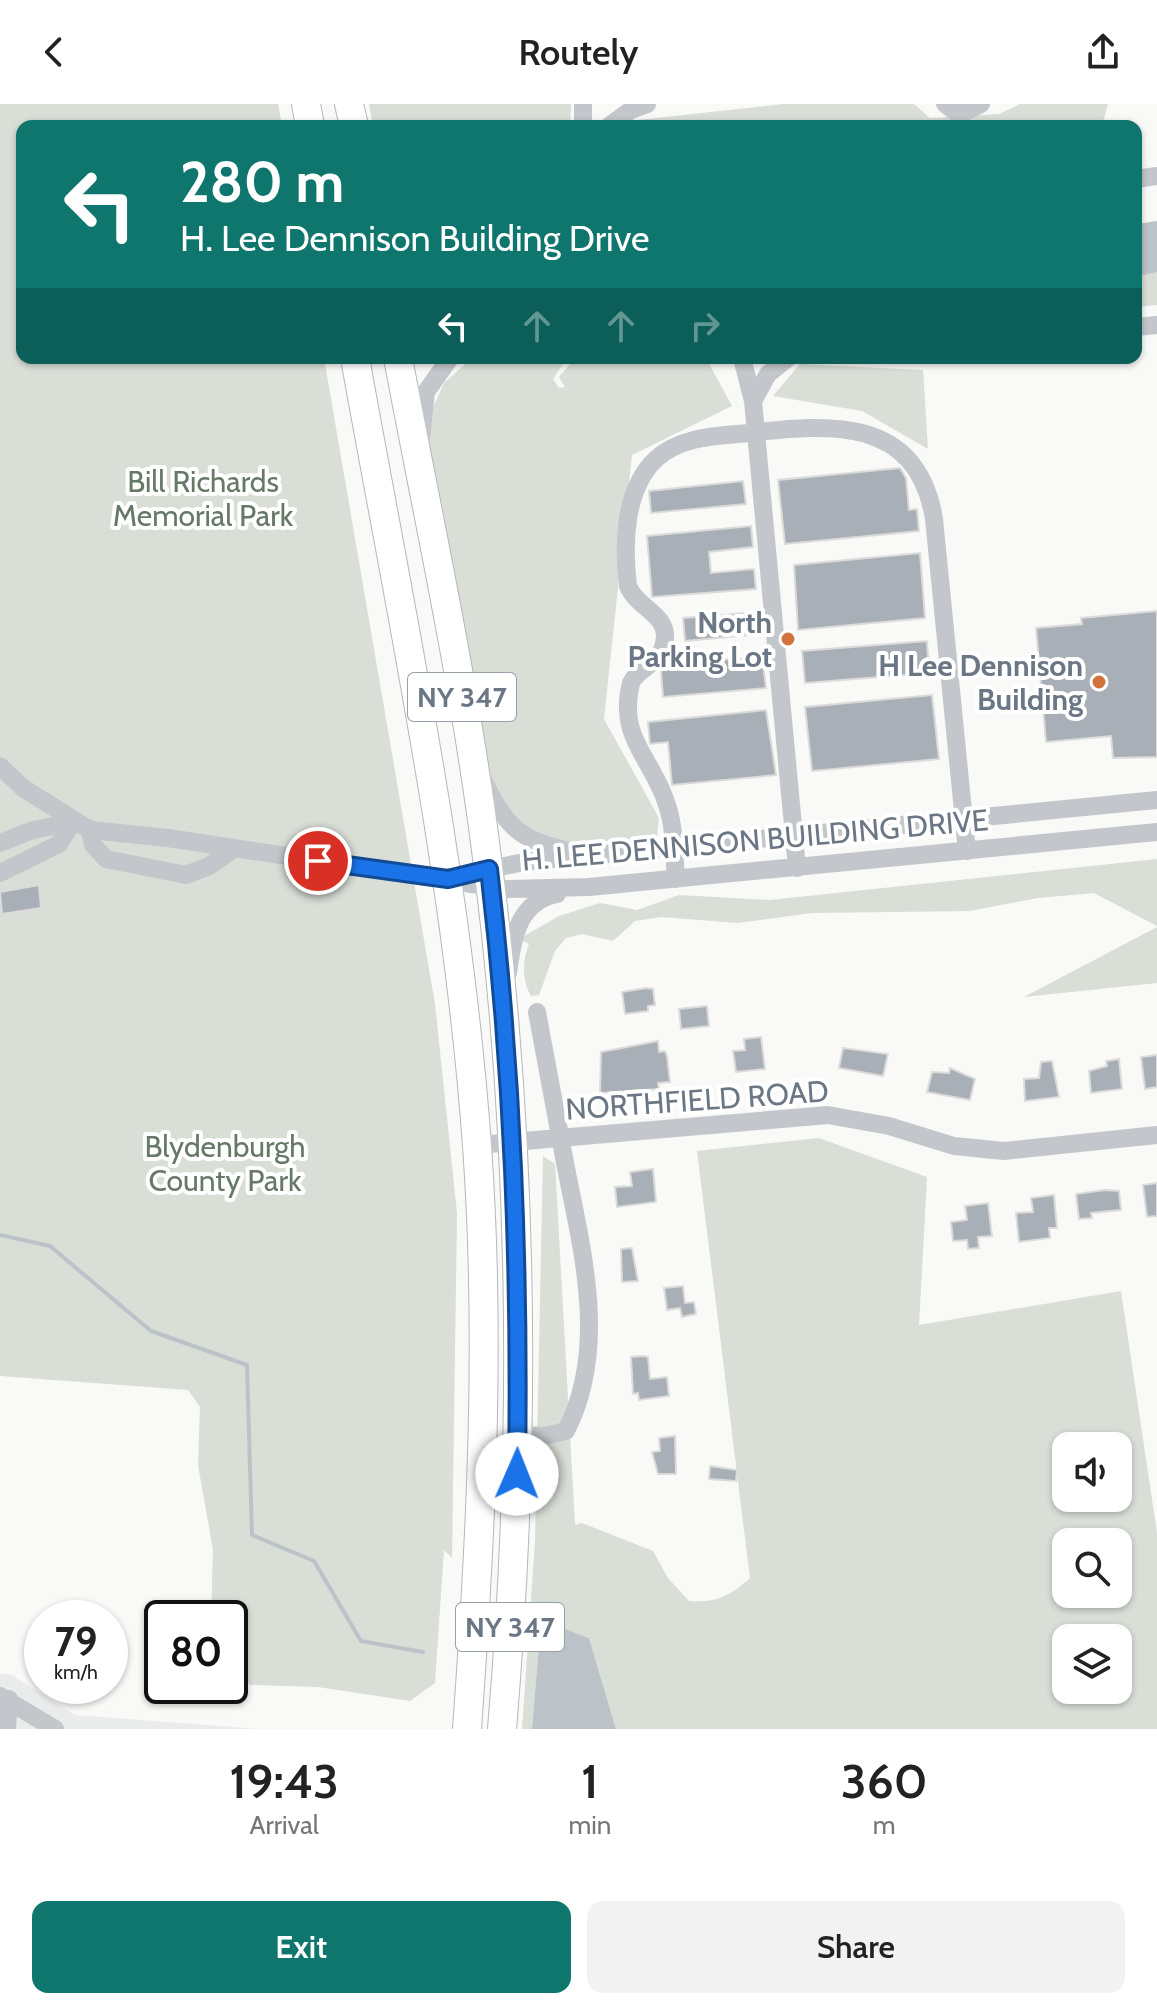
<!DOCTYPE html>
<style>
:root{--surface:#fff;--page:#f2f2f2;--text:#222;--muted:#767676;--accent:#0f766e}
body{margin:0;font-family:Cabin,sans-serif;background:var(--page);color:var(--text);height:100vh;display:flex;flex-direction:column;font-size:30px;white-space:nowrap}
*{box-sizing:border-box;margin:0}
p{font-size:26px;color:var(--muted)}
.icon{flex:none;width:44px;height:44px;fill:none;stroke:currentColor;stroke-width:2;stroke-linecap:round;stroke-linejoin:round}
.map{position:relative;height:1625px;overflow:hidden}
.side{display:flex;flex-direction:column;background:var(--surface);flex:1}
.side>*{flex:none}
.top-card{position:absolute;left:16px;top:16px;width:1126px;height:244px;border-radius:16px;box-shadow:0 2px 6px #0004;background:#0f766e;color:#fff;overflow:hidden}
.buttons{position:absolute;left:1052px;top:1328px;display:grid;gap:16px}
.buttons a{display:grid;place-items:center;width:80px;height:80px;border-radius:16px;background:var(--surface);box-shadow:0 2px 6px #0004;font-size:40px}
.speed{position:absolute;left:24px;top:1496px;display:flex;gap:16px;font-size:40px;font-weight:700;text-align:center}
.speed>*{display:grid;place-content:center;width:104px;height:104px;border-radius:50%;background:var(--surface);box-shadow:0 2px 6px #0004;line-height:1}
.speed small{font-size:20px;font-weight:400}
.speed .limit{border:4px solid #111;border-radius:12px;background:#fff;color:#111}
.pin{position:absolute;display:grid;place-items:center;width:68px;height:68px;color:#fff;margin:-34px;border:4px solid #fff;border-radius:50%;box-shadow:0 2px 8px #0007}
.me{position:absolute;width:88px;margin:-44px;rotate:1deg;stroke-linejoin:round;filter:drop-shadow(0 0 6px #0008)}
.turn{display:flex;align-items:center;gap:28px;height:168px;padding:0 32px;font-size:36px}
.turn .icon{width:104px;height:104px;stroke-width:2.5}
.turn b{display:block;font-size:56px;line-height:68px}
.lanes{display:flex;align-items:center;height:76px;padding:0 32px;background:#0003;justify-content:center;gap:40px;direction:ltr}
.lanes .off{opacity:.35}
.eta{display:flex;justify-content:space-evenly;align-items:center;height:136px;text-align:center}
.eta b{font-size:48px;font-weight:600;line-height:56px}
.button{display:flex;gap:16px;margin-top:auto;padding:16px 32px}
.button a{flex:1;height:92px;border-radius:16px;background:var(--accent);color:#fff;font-size:32px;font-weight:600;line-height:92px;text-align:center}
.button a+a{background:var(--page);color:var(--text)}
header{display:flex;justify-content:space-between;align-items:center;height:104px;padding:0 32px;background:var(--surface);font-size:36px;font-weight:600}
.map>svg:first-child{display:block}
</style>
<header><svg class="icon" aria-label="back" viewBox="0 0 24 24"><path d="M15 5l-7 7 7 7"/></svg>Routely<svg class="icon" aria-label="share" viewBox="0 0 24 24"><path d="M12 15V3M7 8l5-5 5 5M5 13v7h14v-7"/></svg></header>
<div class="map">
<svg width="1157" height="1625" viewBox="0 0 1157 1625">
<rect width="100%" height="100%" fill="#f9f9f7"/>
<path fill="#eaebeb" d="M0 1569 12 1571 75 1611 259 1625H0Z"/>
<path fill="#d9ded7" fill-rule="evenodd" d="M0 0H278L282 22H22V254H324L435 900 457 1109 452 1454 444 1446 435 1579 410 1597 318 1583 251 1581 230 1569V1514H211L213 1446 198 1361 200 1303 188 1286 0 1272Z
M369 0H571L570 22H373Z
M784 0H914L930 14 999 10 1020 0H1108L1102 22H631L637 16Z
M1157 168V201L1136 203V173Z
M472 254H567L553 275 559 284 565 283 559 273 575 254H706L732 302 632 351 604 615 659 714 657 734 570 739 531 733 488 679 425 321 444 279Z
M800 260 923 266 928 345 862 307 773 292Z
M1157 755V822L1094 789 1038 794 970 807 812 809 737 819 661 813 635 817 613 837 582 830 566 834 555 847 539 891 531 892C522 876 522 857 529 840L519 835 559 812 600 799 637 806 679 791 770 796Z
M1157 823V879L1024 893Z
M819 1034 927 1073 919 1221 1121 1187 1157 1429V1625H616L589 1534 541 1517 532 1625H522L535 1438 543 1052 555 1060 575 1421 582 1419 653 1447 668 1474 689 1497C716 1499 730 1492 750 1474L697 1047ZM1066 1342H1118V1394H1066ZM1066 1438H1118V1490H1066ZM1066 1534H1118V1586H1066Z"/>
<path fill="#bbc3c9" d="M1157 117V168L1136 173V120Z
M541 1516 589 1534 616 1625H532Z"/>
<g fill="none" stroke-linecap="round" stroke-linejoin="round">
<path stroke="#bbc3c9" stroke-width="4" d="M0 1131 50 1142 151 1227 247 1261 252 1431 314 1457 361 1537 423 1548"/>
</g>
<path fill="#a9afb6" stroke="#dbdbda" stroke-width="2" d="M900 364 906 374 909 406 917 405 919 427 785 440 778 376Z
M743 377 746 400 651 409 649 387Z
M751 422 753 443 709 448 711 469 754 465 756 485 652 493 647 432Z
M920 449 925 514 798 526 794 461Z
M1157 507V653L1113 654 1111 632 1046 638 1036 524 1082 520 1081 514Z
M758 508 760 530 685 537 683 514Z
M927 537 929 569 805 579 802 547Z
M762 552 766 584 663 593 661 567 666 561Z
M932 591 939 655 812 667 805 603Z
M766 606 776 671 672 681 668 638 650 640 648 618Z
M39 781 41 804 2 810 0 788Z
M646 884 653 885 655 901 648 902V907L625 910 622 888Z
M707 902 709 922 681 925 679 905Z
M761 933 765 965 736 968 733 947 745 946 744 935Z
M658 937 659 948 665 947 667 952 670 978 658 979 659 985 600 989 601 948Z
M843 944 888 950 883 972 839 964Z
M1157 951V983L1145 985 1141 953Z
M1119 955 1122 985 1091 989 1089 967 1107 962 1106 957Z
M1052 957 1059 993 1025 997 1024 975 1039 974 1041 958Z
M950 964 975 975 970 996 927 988 932 968 949 969Z
M653 1065 656 1098 617 1103 615 1083 632 1082 630 1068Z
M1157 1079V1112L1147 1113 1143 1081Z
M1105 1086 1119 1087 1121 1106 1091 1109 1092 1114 1079 1115 1076 1090Z
M1054 1091 1057 1124H1049L1050 1134 1019 1138 1016 1109 1033 1108 1031 1094Z
M988 1099 992 1132 978 1133 979 1144 968 1145 967 1136 953 1137 951 1118 967 1116 965 1102Z
M632 1144 638 1177 622 1178 621 1145Z
M683 1182 685 1199 694 1198 696 1210 682 1213 680 1204 667 1206 664 1184Z
M643 1252 648 1253 650 1275 667 1273 669 1292 639 1296 638 1289 633 1290 631 1253Z
M675 1332 676 1370H658L652 1348 660 1347 659 1334Z
M710 1362 737 1366 736 1377 709 1375Z"/>
<g fill="none" stroke-linecap="round" stroke-linejoin="round">
<g stroke="#b5b7bb" stroke-width="30">
<path id="highway" d="M306 0 310 22
M349 0 354 22
M355 254C402 516 458 776 477 1042 491 1237 481 1431 467 1625
M398 254C429 418 465 581 486 746 524 1038 527 1332 502 1625"/>
</g>
<path stroke="#c3c6ca" stroke-width="18" d="M583 0V22
M945 0 959 11 981 0
M609 22 631 6 647 0
M1136 75 1157 72
M1136 223 1157 221
M742 254 753 297 797 764
M753 297 768 270 788 254
M421 334 426 288 450 254
M0 662 23 684 90 726 168 734 505 785 589 783 1157 728
M483 676C508 725 518 735 572 748
M90 726 93 741 106 755 186 771 209 762 235 744
M0 739 33 726 73 718
M480 767 524 758 1157 696
M0 769 59 740 73 718
M676 775C674 751 675 724 667 701 653 654 617 635 631 579 638 564 655 562 662 546 676 511 638 507 628 482 623 441 624 385 656 355 681 332 718 332 749 329 828 320 917 311 934 415L967 747
M508 869C513 835 517 798 557 790
M477 1041 828 1011 889 1022 954 1042 1004 1047 1157 1031
M518 1331 544 1332 566 1327C608 1245 583 1150 566 1064 556 1012 547 960 537 908
M0 1592 55 1625
M7 1625 9 1595"/>
<use href="#highway" stroke="#fff" stroke-width="28"/>
</g>
<g fill="none" stroke-linecap="round" stroke-linejoin="round">
<g stroke="#114b97" stroke-width="20">
<path id="route" d="M318 757 448 775 489 765C513 970 520 1163 517 1370"/>
</g>
<use href="#route" stroke="#1a73e8" stroke-width="14"/>
</g>
<g fill="#d2733e" stroke="#fff" stroke-width="3">
<circle cx="788" cy="535" r="8"/>
<circle cx="1099" cy="578" r="8"/>
</g>
<g text-anchor="middle" dominant-baseline="central" stroke-width="8" stroke-linejoin="round" paint-order="stroke">
<g fill="#fff" stroke="#98a0aa" stroke-width="2">
<rect x="408" y="569" width="108" height="48" rx="6"/>
<rect x="456" y="1499" width="108" height="48" rx="6"/>
</g>
<g font-size="28" font-weight="bold" fill="#6c7785">
<text x="462" y="593">NY 347</text>
<text x="510" y="1523">NY 347</text>
</g>
<g font-size="30" fill="#667866" stroke="#fff">
<text x="203" y="377">Bill Richards<tspan x="203" dy="34">Memorial Park</tspan></text>
<text x="225" y="1042">Blydenburgh<tspan x="225" dy="34">County Park</tspan></text>
</g>
<g font-size="30" font-weight="bold" fill="#6c7785" stroke="#fff" text-anchor="end">
<text x="772" y="518">North<tspan x="772" dy="34">Parking Lot</tspan></text>
<text x="1083" y="561">H Lee Dennison<tspan x="1083" dy="34">Building</tspan></text>
</g>
<g font-size="30" fill="#6c7785" stroke="#fff">
<text transform="translate(755 736) rotate(-5)">H. LEE DENNISON BUILDING DRIVE</text>
<text transform="translate(697 996) rotate(-4)">NORTHFIELD ROAD</text>
</g>
</g>
</svg>
<div class="buttons">
<a><svg class="icon" aria-label="sound" viewBox="0 0 24 24"><path d="M4 9h4l5-4v14l-5-4H4zM17 9q2 3 0 6"/></svg></a>
<a><svg class="icon" aria-label="search" viewBox="0 0 24 24"><circle cx="10" cy="10" r="6"/><path d="M15 15l6 6"/></svg></a>
<a><svg class="icon" aria-label="layers" viewBox="0 0 24 24"><path d="M12 4l9 5-9 5-9-5zM3 14l9 5 9-5"/></svg></a>
</div>
<div class="speed"><div>79<small>km/h</small></div><div class="limit">80</div></div>
<div class="pin" style="left:318px;top:757px;background:#d93025"><svg class="icon" aria-label="arrive" viewBox="0 0 24 24"><path d="M6 21V4h12l-3 4 3 4H6"/></svg></div>
<svg class="me" style="left:517px;top:1370px" viewBox="-20 -20 40 40"><circle r="19" fill="#fff"/><path d="M0-13L10 11 0 6-10 11z" fill="#1a73e8"/></svg>
<div class="top-card">
<div class="turn"><svg class="icon" aria-label="left" viewBox="0 0 24 24"><path d="M17 20v-9H6M10 6l-5 5 5 5"/></svg><div><b>280 m</b>H. Lee Dennison Building Drive</div></div>
<div class="lanes"><svg class="icon" aria-label="left" viewBox="0 0 24 24"><path d="M17 20v-9H6M10 6l-5 5 5 5"/></svg><svg class="icon off" aria-label="ahead" viewBox="0 0 24 24"><path d="M12 20V5M6 11l6-6 6 6"/></svg><svg class="icon off" aria-label="ahead" viewBox="0 0 24 24"><path d="M12 20V5M6 11l6-6 6 6"/></svg><svg class="icon off" aria-label="right" viewBox="0 0 24 24"><path d="M7 20v-9h11M14 6l5 5-5 5"/></svg></div>
</div>
</div>
<section class="side">
<div class="eta">
<div><b>19:43</b><p>Arrival</p></div>
<div><b>1</b><p>min</p></div>
<div><b>360</b><p>m</p></div>
</div>
<div class="button"><a>Exit</a><a>Share</a></div>
</section>
